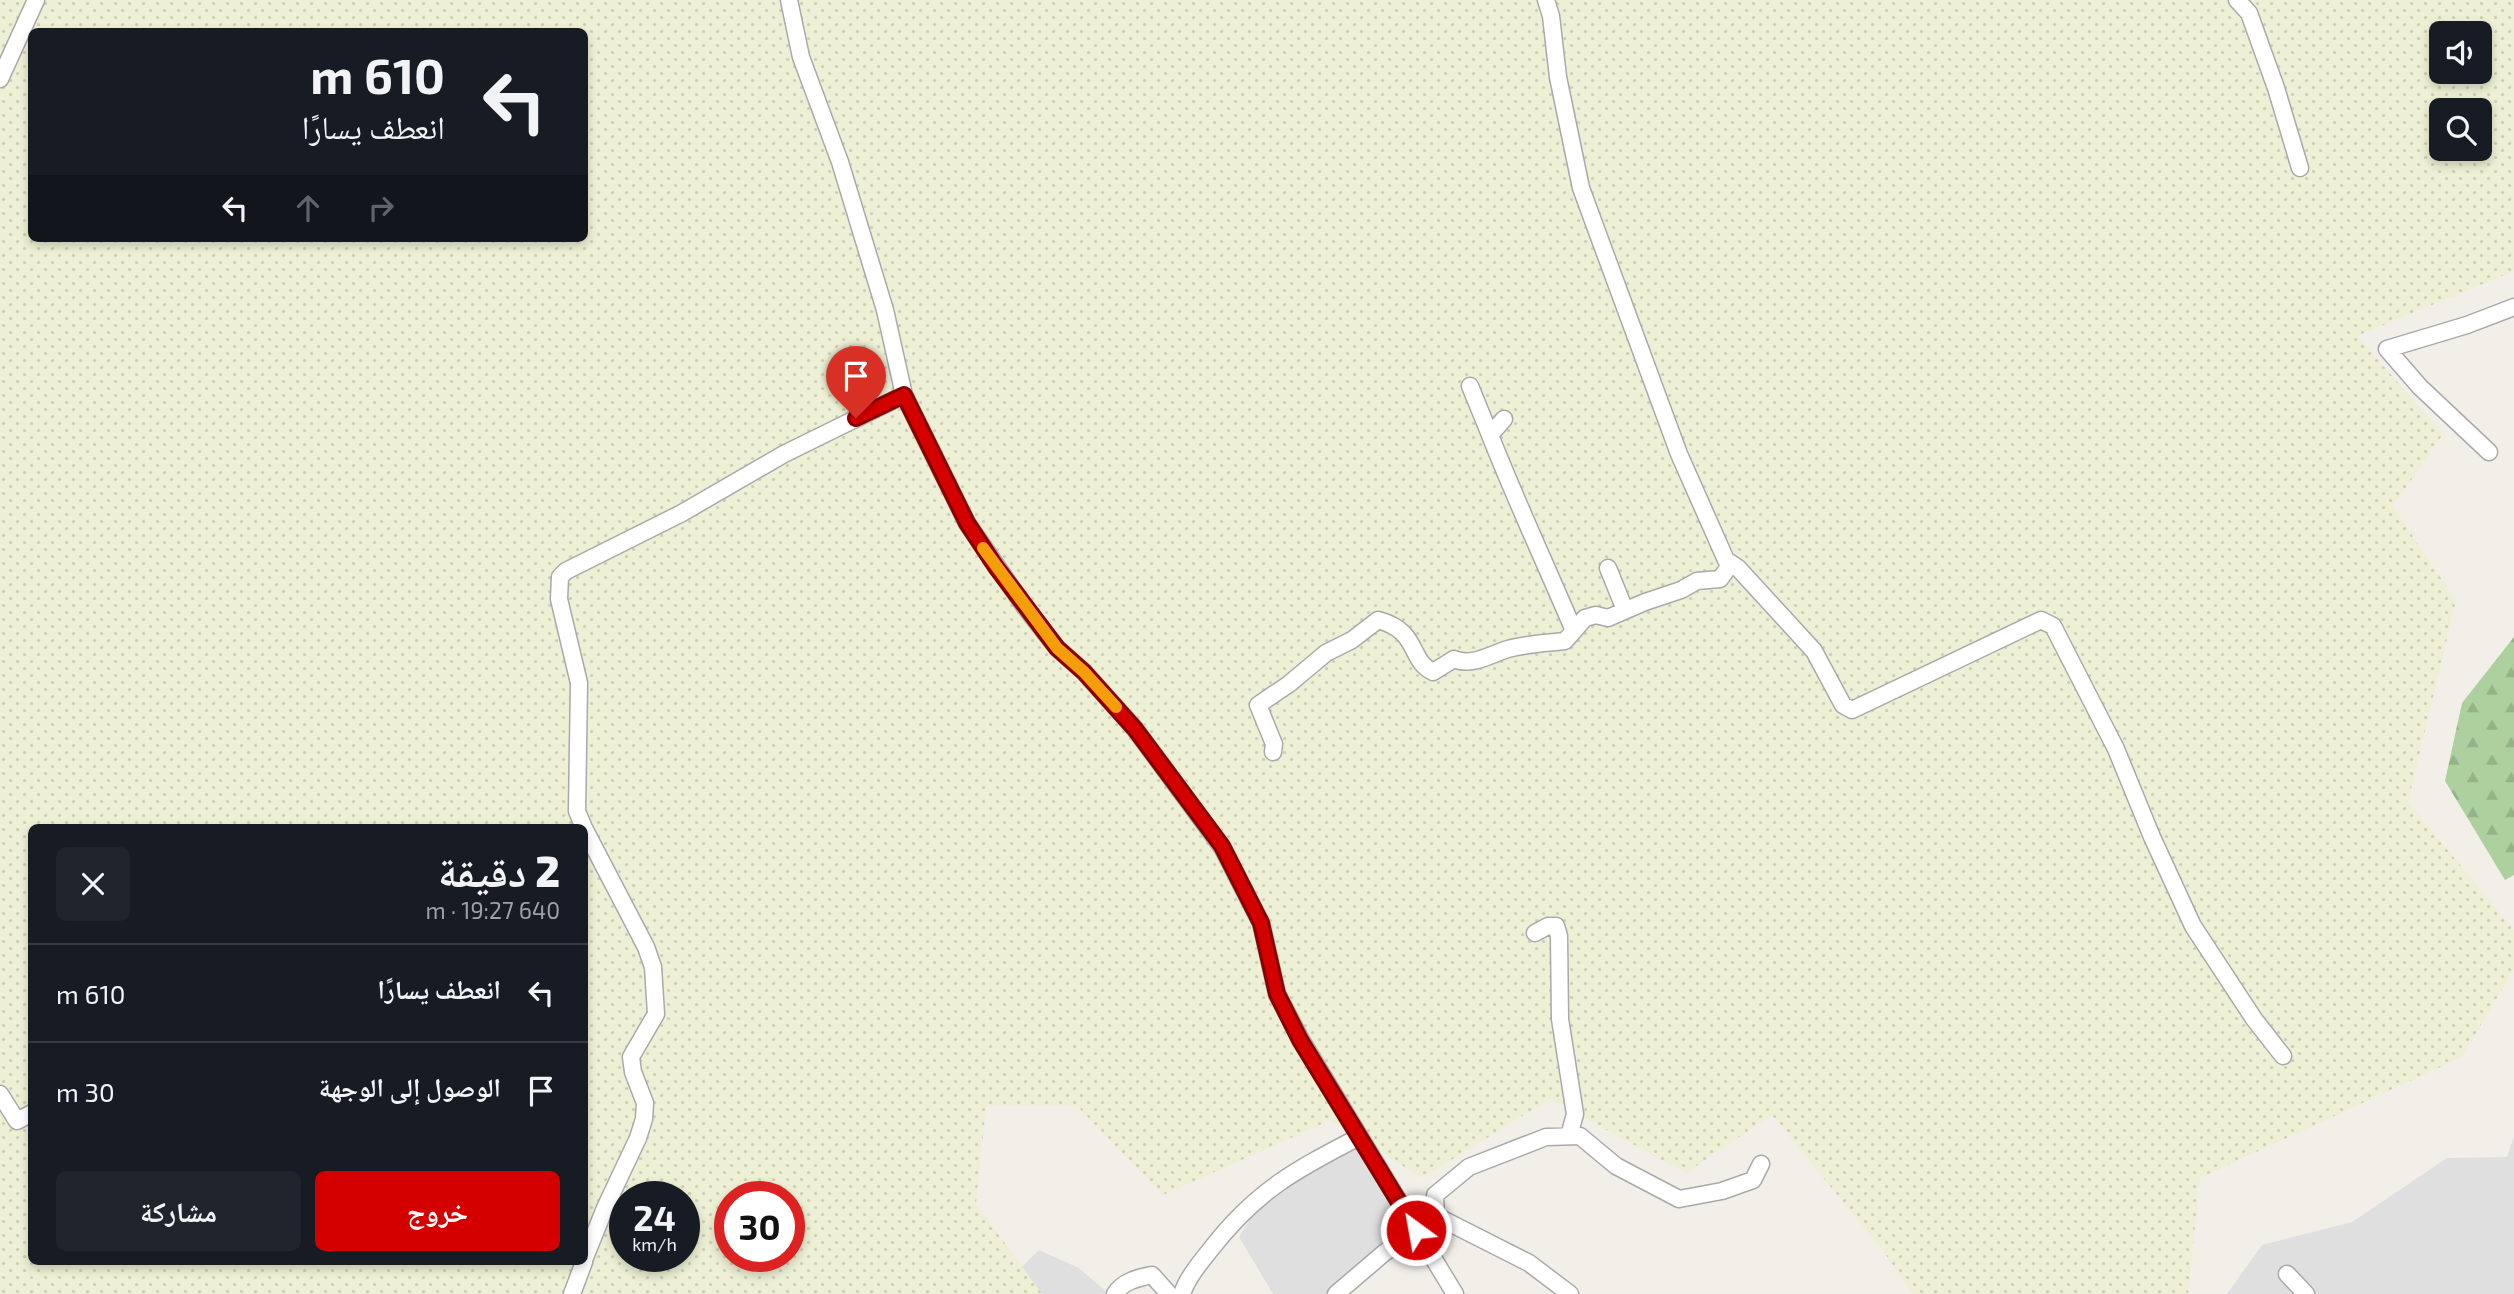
<!DOCTYPE html>
<html lang="ar">
<meta charset="utf-8">
<style>
:root{--surface:#171b24;--page:#20242c;--text:#f1f3f6;--muted:#9ea1a6;--line:#363941;--accent:#d40000}
body{margin:0;font-family:"Exo 2","Noto Naskh Arabic",sans-serif;background:var(--page);color:var(--text);direction:rtl;height:100vh;display:flex;flex-direction:column;font-size:26px;white-space:nowrap}
*{box-sizing:border-box;margin:0}
p{font-size:23px;color:var(--muted)}
.icon{flex:none;width:38px;height:38px;fill:none;stroke:currentColor;stroke-width:2;stroke-linecap:round;stroke-linejoin:round}
.map{position:relative;flex:1;overflow:hidden;direction:ltr}
.side{position:absolute;left:28px;top:824px;width:560px;height:441px;display:flex;flex-direction:column;background:var(--surface);border-radius:10px;box-shadow:0 4px 10px #0003;direction:rtl}
.side>*{flex:none}
.hud{position:absolute;left:28px;top:28px;width:560px;height:214px;border-radius:10px;box-shadow:0 4px 10px #0003;direction:rtl;background:#171b24;color:var(--text);overflow:hidden}
.tools{position:absolute;left:2429px;top:21px;display:grid;gap:14px}
.tools a{display:grid;place-items:center;width:63px;height:63px;border-radius:10px;background:var(--surface);box-shadow:0 4px 10px #0003;font-size:35px}
.speed{position:absolute;left:609px;top:1181px;display:flex;gap:14px;font-size:35px;font-weight:700;text-align:center}
.speed>*{display:grid;place-content:center;width:91px;height:91px;border-radius:50%;background:var(--surface);box-shadow:0 4px 10px #0003;line-height:1}
.speed small{font-size:18px;font-weight:400}
.speed .limit{border:10px solid #d22;background:#fff;color:#111}
.pin{position:absolute;display:grid;place-items:center;width:60px;height:60px;color:#fff;margin:-72px -30px;border-radius:50% 50% 50% 0;rotate:-45deg;box-shadow:0 0 7px #0007}
.pin .icon{rotate:45deg}
.me{position:absolute;width:77px;margin:-38px;rotate:328deg;stroke-linejoin:round;filter:drop-shadow(0 0 5px #0008)}
.turn{display:flex;align-items:center;gap:24px;height:147px;padding:0 28px;font-size:32px}
.turn .icon{width:91px;height:91px;stroke-width:2.5}
.turn b{display:block;font-size:49px;line-height:60px}
.lanes{display:flex;align-items:center;height:66px;padding:0 28px;background:#0003;justify-content:center;gap:35px;direction:ltr}
.lanes .off{opacity:.35}
.round{display:grid;place-items:center;flex:none;width:74px;height:74px;border-radius:10px;background:var(--page)}
.head{display:flex;align-items:center;justify-content:space-between;height:119px;padding:0 28px}
h1{font-size:42px;font-weight:800;line-height:52px}
.action{display:flex;gap:14px;margin-top:auto;padding:14px 28px}
.action a{flex:1;height:80px;border-radius:10px;background:var(--accent);color:#fff;font-size:28px;font-weight:800;line-height:80px;text-align:center}
.action a+a{background:var(--page);color:var(--text)}
ul{padding:0;list-style:none}
li{display:flex;align-items:center;gap:21px;height:98px;padding:0 28px;border-top:2px solid var(--line)}
li div{flex:1}
li b{display:block;font-size:26px}
li em{font-style:normal}
.map>svg:first-child{display:block}
</style>
<div class="map">
<svg width="2514" height="1294" viewBox="0 0 2514 1294">
<defs>
<pattern id="farmland-dots" width="8" height="8" patternUnits="userSpaceOnUse" patternTransform="scale(1.75)"><rect width="8" height="8" fill="#eef0d5"/><path d="M2 2h.1M6 6h.1" fill="none" stroke="#ccceb7" stroke-width="1.8" stroke-linecap="round"/></pattern>
<pattern id="forest-firs" width="22" height="20" patternUnits="userSpaceOnUse" patternTransform="scale(1.75)"><rect width="22" height="20" fill="#add19e"/><path d="M5 1l3.5 6h-7zM16 11l3.5 6h-7z" fill="#95b388"/></pattern>
</defs>
<rect width="100%" height="100%" fill="#f2efe9"/>
<path fill="#e0dfdf" d="M1356 1135 1400 1209 1389 1246 1338 1294H1273L1239 1237 1257 1208Z
M2514 1136V1294H2227L2262 1245 2352 1222 2447 1158 2507 1157Z
M1039 1250 1079 1268 1109 1294H1022L1020 1269Z"/>
<path fill="url(#farmland-dots)" fill-rule="evenodd" d="M0 0H2514V271L2357 336 2443 434 2393 506 2456 601 2408 802 2514 930V969L2462 1057 2200 1178 2188 1294H1913L1883 1251 1772 1115 1686 1173 1550 1099 1422 1178 1331 1120 1163 1195 1077 1106H986L976 1204 1042 1294H0ZM32 32H584V238H32ZM2441 33H2480V72H2441ZM2441 110H2480V149H2441ZM32 828H584V1262H32ZM625 1197H684V1256H625ZM730 1197H789V1256H730Z"/>
<path fill="url(#forest-firs)" d="M2514 637V875L2505 880 2445 781 2462 703Z"/>
<g fill="none" stroke-linecap="round" stroke-linejoin="round">
<g stroke="#a9a9a9" stroke-width="19">
<path id="minor" d="M789 0 801 57 840 162 885 310 904 395 967 523 1025 607 1057 648 1084 672 1135 729 1222 847 1261 923 1277 994 1301 1040 1455 1294
M1546 0 1551 16 1558 77 1581 188 1679 454 1726 560 1738 568 1814 651 1843 705 1852 710 2041 620 2053 626 2116 749 2152 837 2193 926 2254 1019 2283 1056
M2237 0 2249 13 2276 88 2300 168
M0 79 36 0
M1470 386 1490 435
M1504 419 1490 435C1516 501 1546 565 1574 631
M2489 452 2420 387 2387 349 2467 325 2514 307
M1608 568 1625 610
M1273 752 1274 744 1258 705 1289 684 1326 653 1352 640 1378 620C1420 631 1408 660 1433 672L1454 659C1472 667 1491 654 1508 649 1526 644 1547 643 1565 641L1585 618 1596 615 1608 618 1645 602 1681 590 1697 581 1720 579 1731 564
M584 828 577 811 579 683 559 599 560 577 566 571 682 513 784 454 904 395
M584 828 646 947 653 967 656 1014 631 1057 633 1072 645 1103 644 1119 638 1138 605 1208 584 1260
M1535 933 1548 926H1556L1559 936 1560 1019 1575 1114 1569 1136
M0 1094 17 1121 32 1113
M1436 1216 1435 1195 1469 1167 1546 1137 1580 1136 1616 1166 1679 1199 1722 1191 1753 1180 1761 1164
M1411 1221 1436 1216 1529 1263 1570 1294
M2287 1274 2306 1294
M572 1294 584 1262
M1115 1294C1123 1281 1138 1278 1152 1275L1169 1294
M1182 1294C1187 1278 1200 1263 1211 1249 1256 1191 1295 1170 1359 1137
M1336 1294 1384 1253 1416 1230"/>
</g>
<use href="#minor" stroke="#fff" stroke-width="16"/>
</g>
<g fill="none" stroke-linecap="round" stroke-linejoin="round">
<g stroke="#8a0000" stroke-width="18">
<path id="route" d="M856 418 904 395 967 523 996 567 1057 648 1084 672 1135 729 1222 846 1261 923 1277 994 1300 1040 1416 1230"/>
</g>
<use href="#route" stroke="#d40000" stroke-width="12"/>
<path stroke="#f59e0b" stroke-width="12" d="M983 548 1057 648 1084 672 1116 707"/>
</g>
</svg>
<div class="tools">
<a><svg class="icon" aria-label="sound" viewBox="0 0 24 24"><path d="M4 9h4l5-4v14l-5-4H4zM17 9q2 3 0 6"/></svg></a>
<a><svg class="icon" aria-label="search" viewBox="0 0 24 24"><circle cx="10" cy="10" r="6"/><path d="M15 15l6 6"/></svg></a>
</div>
<div class="speed"><div>24<small>km/h</small></div><div class="limit">30</div></div>
<div class="pin" style="left:856px;top:418px;background:#d93025"><svg class="icon" aria-label="arrive" viewBox="0 0 24 24"><path d="M6 21V4h12l-3 4 3 4H6"/></svg></div>
<svg class="me" style="left:1416px;top:1230px" viewBox="-20 -20 40 40"><circle r="17" fill="#d40000" stroke="#fff" stroke-width="3"/><path d="M0-11L8 9 0 5-8 9z" fill="#fff"/></svg>
<div class="hud">
<div class="turn"><svg class="icon" aria-label="left" viewBox="0 0 24 24"><path d="M17 20v-9H6M10 6l-5 5 5 5"/></svg><div><b>610 m</b>انعطف يسارًا</div></div>
<div class="lanes"><svg class="icon" aria-label="left" viewBox="0 0 24 24"><path d="M17 20v-9H6M10 6l-5 5 5 5"/></svg><svg class="icon off" aria-label="ahead" viewBox="0 0 24 24"><path d="M12 20V5M6 11l6-6 6 6"/></svg><svg class="icon off" aria-label="right" viewBox="0 0 24 24"><path d="M7 20v-9h11M14 6l5 5-5 5"/></svg></div>
</div>
<section class="side">
<div class="head"><div><h1>2 دقيقة</h1><p>640 m · 19:27</p></div><a class="round"><svg class="icon" aria-label="close" viewBox="0 0 24 24"><path d="M6 6l12 12M18 6L6 18"/></svg></a></div>
<ul>
<li><svg class="icon" aria-label="left" viewBox="0 0 24 24"><path d="M17 20v-9H6M10 6l-5 5 5 5"/></svg><div><b>انعطف يسارًا</b></div><em>610 m</em></li>
<li><svg class="icon" aria-label="arrive" viewBox="0 0 24 24"><path d="M6 21V4h12l-3 4 3 4H6"/></svg><div><b>الوصول إلى الوجهة</b></div><em>30 m</em></li>
</ul>
<div class="action"><a>خروج</a><a>مشاركة</a></div>
</section>
</div>
